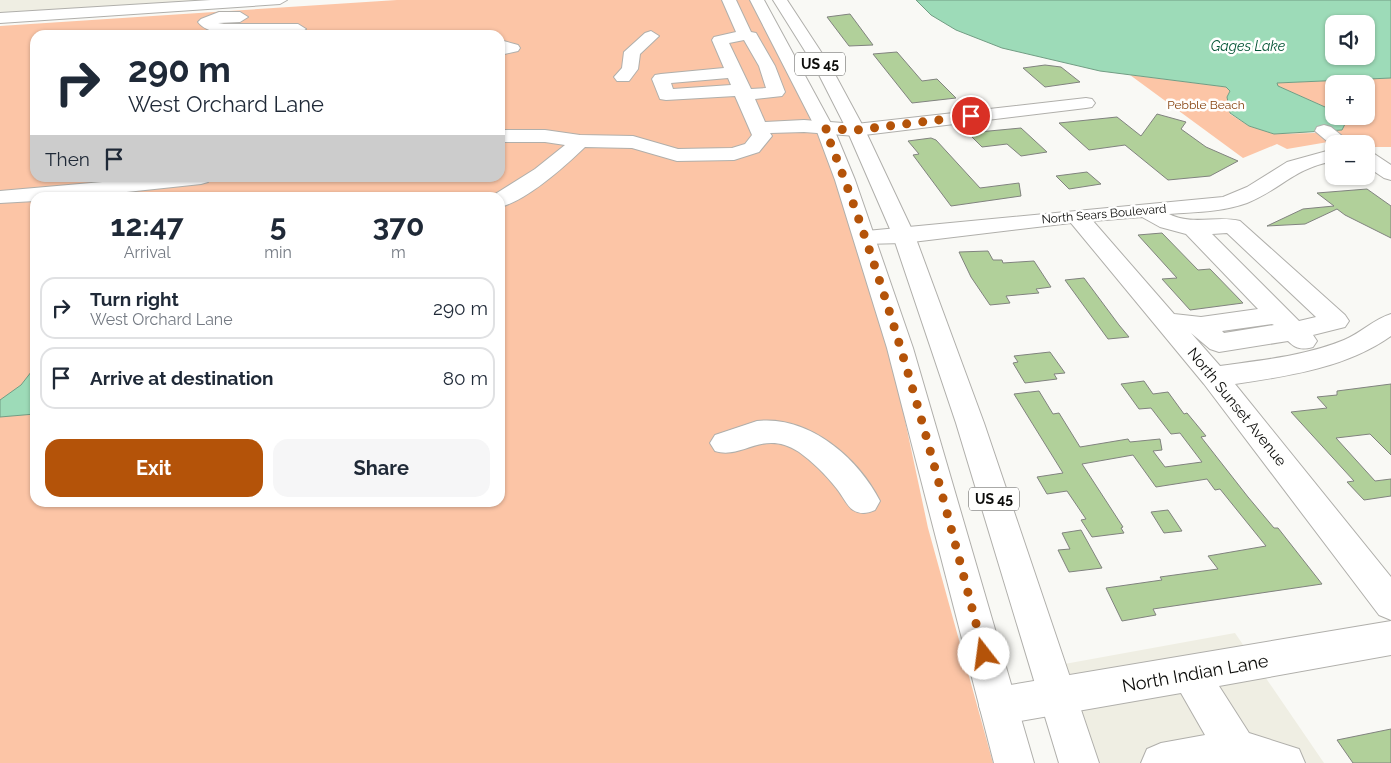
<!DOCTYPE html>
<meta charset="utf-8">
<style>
:root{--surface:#fff;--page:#f6f6f7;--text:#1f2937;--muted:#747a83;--line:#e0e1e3;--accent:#b45309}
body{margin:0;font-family:Raleway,sans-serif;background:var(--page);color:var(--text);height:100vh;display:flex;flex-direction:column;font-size:19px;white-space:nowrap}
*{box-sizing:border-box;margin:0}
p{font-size:16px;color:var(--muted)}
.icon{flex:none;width:28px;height:28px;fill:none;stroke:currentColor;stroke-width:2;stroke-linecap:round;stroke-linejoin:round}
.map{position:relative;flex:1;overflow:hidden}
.panel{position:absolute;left:30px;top:192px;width:475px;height:315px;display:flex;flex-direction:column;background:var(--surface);border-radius:15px;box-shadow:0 1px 4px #0004}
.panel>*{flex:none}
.guide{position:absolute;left:30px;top:30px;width:475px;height:152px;border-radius:15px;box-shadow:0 1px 4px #0004;background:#fff;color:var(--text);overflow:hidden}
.tools{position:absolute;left:1325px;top:15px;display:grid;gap:10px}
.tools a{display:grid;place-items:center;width:50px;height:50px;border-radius:10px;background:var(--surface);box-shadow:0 1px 4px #0004;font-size:25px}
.pin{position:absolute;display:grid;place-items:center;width:42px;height:42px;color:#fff;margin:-21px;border:2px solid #fff;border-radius:50%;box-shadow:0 1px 5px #0007}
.me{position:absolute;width:55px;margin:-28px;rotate:345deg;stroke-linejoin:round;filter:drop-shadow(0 0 4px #0008)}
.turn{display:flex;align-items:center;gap:18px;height:105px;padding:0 15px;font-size:22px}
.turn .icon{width:65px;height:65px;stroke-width:2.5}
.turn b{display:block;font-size:35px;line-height:42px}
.then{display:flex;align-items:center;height:48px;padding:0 15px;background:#0003;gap:10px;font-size:19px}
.eta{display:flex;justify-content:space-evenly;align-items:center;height:85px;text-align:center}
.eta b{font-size:30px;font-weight:700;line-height:35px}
.action{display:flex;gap:10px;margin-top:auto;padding:10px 15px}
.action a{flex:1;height:58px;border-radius:15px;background:var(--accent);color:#fff;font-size:20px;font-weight:700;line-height:58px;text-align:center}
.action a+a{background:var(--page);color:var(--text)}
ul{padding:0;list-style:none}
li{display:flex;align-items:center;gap:15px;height:62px;margin:0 10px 8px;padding:0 5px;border:2px solid var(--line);border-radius:15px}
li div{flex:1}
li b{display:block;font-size:19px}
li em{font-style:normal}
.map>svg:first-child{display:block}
</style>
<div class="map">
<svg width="1391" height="763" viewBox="0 0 1391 763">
<rect width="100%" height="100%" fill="#f9f9f5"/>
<path fill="#efeee3" d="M0 0H229L0 15Z
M1235 633 1324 763H1096L1059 665Z"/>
<path fill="#fcc5a6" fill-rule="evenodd" d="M397 0H751L826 136 869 252 928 528 993 763H0V26ZM35 35H500V178H35ZM35 198H500V502H35Z
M1130 75 1226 87 1230 91 1227 97 1230 114 1249 126 1274 134 1314 133 1328 130 1344 118 1342 116H1366V84H1334V111L1278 86 1277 83 1391 78V147H1366V144L1328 142 1287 149 1277 144 1243 158Z"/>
<path fill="#9ddbb8" stroke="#729d84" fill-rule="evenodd" d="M916 0H1391V78L1277 83 1278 86 1334 111V116H1342L1345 124 1342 130 1274 134 1249 126 1230 113 1227 97 1230 91 1226 87 1100 71 1002 48 956 30 931 15ZM1334 24H1366V56H1334Z
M35 367V414L0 417V400L21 385Z"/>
<path fill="#b1d09a" stroke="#81837f" d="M850 14 873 45 849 46 827 17Z
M897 52 922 81 937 79 956 98 912 103 873 54Z
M1045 65 1061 67 1080 82 1045 87 1023 68Z
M1157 114 1186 122 1181 129 1206 147 1238 161 1210 176 1168 180 1125 145 1089 150 1059 123 1117 117 1141 136Z
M1021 128 1047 152 1021 156 1007 144 982 147 968 133Z
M931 138 936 140 980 188 1019 183 1021 196 951 206 913 155 919 154 908 141Z
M1087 172 1101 184 1069 189 1056 176Z
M1367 189 1391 206V238L1345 215 1337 209 1305 224 1267 226 1303 209 1334 206 1317 193Z
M1162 233 1198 270 1210 269 1243 303 1190 310 1162 279 1177 278 1138 235Z
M988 251 993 260H1002L1003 263 1034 261 1051 287 1036 289 1039 293 1006 296 1010 303 990 305 971 277 959 252Z
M1084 278 1119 325 1129 337 1108 339 1065 280Z
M1050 352 1065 373 1054 374 1057 379 1025 383 1013 363 1018 362 1014 356Z
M1144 381 1153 394 1168 392 1184 414 1187 413 1206 436 1201 437 1248 497 1274 528H1278L1322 584 1153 609 1156 615 1122 621 1106 588 1162 580 1160 577 1218 569 1208 556 1266 546 1220 489 1215 490 1207 479 1156 487 1133 455 1082 464 1123 527 1121 528 1124 533 1092 537 1081 520 1086 519 1067 491 1047 494 1037 477 1063 473 1014 394 1039 391 1053 414 1059 413 1080 447 1128 439 1130 442 1160 439 1162 450 1153 451 1165 467 1202 462 1180 433 1171 434 1151 408 1139 409 1121 384Z
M1391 384V455L1370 434 1336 438 1375 481 1391 479V496L1364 500 1347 482 1354 481 1291 412 1327 408 1317 397 1337 395V391Z
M1168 510 1182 531 1164 533 1151 512Z
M1081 530 1102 568 1069 572 1058 550 1070 549 1062 533Z
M1391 729V763H1353L1337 740Z"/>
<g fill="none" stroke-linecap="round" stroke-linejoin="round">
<g stroke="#b0afab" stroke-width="2">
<path id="minor" d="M211 0H287L280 4 0 23V13Z
M722 0H736L751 32 756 33 775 66 785 92 782 96 755 99 765 122 804 120 856 124 1086 98 1092 99 1095 103 1092 107 1086 108 856 136 804 132 770 133 772 136 759 152 734 160 677 161 632 148 585 147C564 167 528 200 500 207V198L492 196 535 169 565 145 545 142H500V130H545L580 135 633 136 678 149 732 148 745 144 752 135 735 96 666 100 660 99 652 79 655 75 661 74 724 68 712 40 714 37 736 32ZM744 40 759 66 766 88 751 89 729 43ZM728 78 731 85 673 89 671 83Z
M219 12H240L248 17 240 22 218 23 224 24H298L306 29 298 34C276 34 212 42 198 22L201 19Z
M651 31 659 36 640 54 638 69 629 81H617L614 77 622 68 624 52 645 33Z
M500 40 518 45 520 48 518 51 500 55Z
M1324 125 1331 127 1352 144H1334V147L1315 131 1317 127Z
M1334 149V161C1294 168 1280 190 1247 203 1222 212 1195 212 1169 214 1193 226 1216 215 1240 221L1345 315 1349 321 1345 327 1313 335 1317 341 1313 347C1302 350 1296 349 1288 341L1219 352 1210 349 1191 333 1220 366C1262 360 1305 356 1344 340 1361 333 1374 319 1391 314V336C1346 368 1288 376 1235 384L1391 577V620L1379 615 1204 384 1071 223 904 243 864 244 856 242 853 237 856 232 1223 197 1247 187 1287 162ZM1142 217 1160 227 1186 234 1258 309 1201 317 1174 314 1093 221ZM1227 233 1316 317 1299 321 1212 234ZM1272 324 1274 325 1224 333 1222 331Z
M1366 151 1373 153 1391 165V180L1384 178 1366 166Z
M148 178H211L208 182 201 184 80 197 35 198V201L0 203V191Z
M757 421C809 415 858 458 880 501L875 510C868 513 861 515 853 510 847 506 842 495 837 489 826 475 813 462 799 452 763 428 743 460 715 451L710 443 715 435Z
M1391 621V655L1219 686 1249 733 1299 749 1305 763H1141L1147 749 1161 743 1205 735 1181 693 998 725 984 720 979 706 984 692 998 687Z"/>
</g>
<g stroke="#b0afab" stroke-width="2">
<path id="major" d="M750 0H764L834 129 855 180 913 348 1034 763H994L887 348 835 180 816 129Z
M773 0H787L831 67 865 130 915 236 984 423 1099 763H1059L956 423 893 236 847 130 815 67Z"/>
</g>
<use href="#minor" fill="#fff" fill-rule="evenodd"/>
<use href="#major" fill="#fff" fill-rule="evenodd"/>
</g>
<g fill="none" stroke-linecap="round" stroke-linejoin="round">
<path stroke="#b45309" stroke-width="9" stroke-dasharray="0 16.2" d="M971 116 856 130 825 129C893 299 938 478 984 654"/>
</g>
<g text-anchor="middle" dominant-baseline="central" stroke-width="5" stroke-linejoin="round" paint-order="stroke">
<g font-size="12" fill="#86420f" stroke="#fffffe">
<text x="1206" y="105">Pebble Beach</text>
</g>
<g font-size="12" fill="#0c0c0a" stroke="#fffffe">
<text transform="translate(1104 214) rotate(-5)">North Sears Boulevard</text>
</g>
<g font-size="14" font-style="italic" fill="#005233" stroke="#fffffe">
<text x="1248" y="46">Gages Lake</text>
</g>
<g fill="#fffffe" stroke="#555553" stroke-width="1">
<rect x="795" y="52.5" width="50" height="23" rx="4"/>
<rect x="969" y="487.5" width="50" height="23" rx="4"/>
</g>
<g font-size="14" font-weight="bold" fill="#0c0c0a">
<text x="820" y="64">US 45</text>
<text x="994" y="499">US 45</text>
</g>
<g font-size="15" fill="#0c0c0a" stroke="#fffffe">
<text transform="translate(1237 407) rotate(51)">North Sunset Avenue</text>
</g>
<g font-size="18" fill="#0c0c0a" stroke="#fffffe">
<text transform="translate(1195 673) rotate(-10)">North Indian Lane</text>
</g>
</g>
</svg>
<div class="tools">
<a><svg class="icon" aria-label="sound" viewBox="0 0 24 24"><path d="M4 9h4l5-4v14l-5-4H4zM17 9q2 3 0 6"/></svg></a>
<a>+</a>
<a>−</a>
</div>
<div class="pin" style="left:971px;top:116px;background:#d93025"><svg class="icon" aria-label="arrive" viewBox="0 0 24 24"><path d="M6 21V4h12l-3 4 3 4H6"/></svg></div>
<svg class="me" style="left:984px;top:654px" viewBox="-20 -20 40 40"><circle r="19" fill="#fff"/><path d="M0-13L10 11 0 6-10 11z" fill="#b45309"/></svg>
<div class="guide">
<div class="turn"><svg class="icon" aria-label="right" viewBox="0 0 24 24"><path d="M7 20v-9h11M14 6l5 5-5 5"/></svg><div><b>290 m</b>West Orchard Lane</div></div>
<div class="then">Then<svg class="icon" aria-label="arrive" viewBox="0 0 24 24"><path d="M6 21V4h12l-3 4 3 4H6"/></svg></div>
</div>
<section class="panel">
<div class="eta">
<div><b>12:47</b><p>Arrival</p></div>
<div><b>5</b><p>min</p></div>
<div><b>370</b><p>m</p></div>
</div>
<ul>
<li><svg class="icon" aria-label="right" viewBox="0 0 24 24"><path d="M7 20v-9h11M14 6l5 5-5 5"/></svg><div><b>Turn right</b><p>West Orchard Lane</p></div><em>290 m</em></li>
<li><svg class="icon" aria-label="arrive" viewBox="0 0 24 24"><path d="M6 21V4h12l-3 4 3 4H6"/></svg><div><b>Arrive at destination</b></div><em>80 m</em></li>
</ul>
<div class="action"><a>Exit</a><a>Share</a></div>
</section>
</div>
